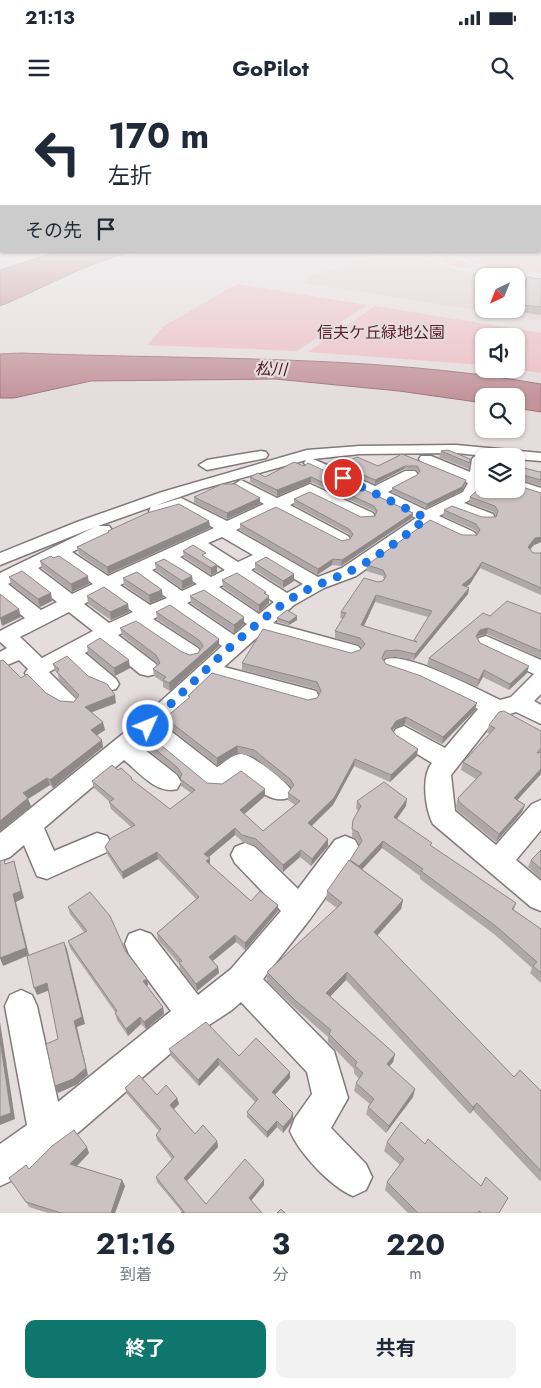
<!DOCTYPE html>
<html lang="ja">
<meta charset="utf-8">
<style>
:root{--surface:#fff;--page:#f2f2f3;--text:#1f2937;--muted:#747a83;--accent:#0f766e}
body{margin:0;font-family:Jost,"Noto Sans JP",sans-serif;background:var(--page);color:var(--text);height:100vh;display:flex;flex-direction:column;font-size:19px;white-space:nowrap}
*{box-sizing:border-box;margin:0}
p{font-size:16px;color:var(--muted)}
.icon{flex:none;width:28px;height:28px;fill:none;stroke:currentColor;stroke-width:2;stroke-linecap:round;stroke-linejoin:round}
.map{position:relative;height:1113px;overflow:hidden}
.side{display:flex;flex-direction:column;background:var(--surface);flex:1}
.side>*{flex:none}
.hud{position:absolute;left:0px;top:0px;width:541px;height:152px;box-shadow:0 1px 4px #0004;background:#fff;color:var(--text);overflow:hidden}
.needle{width:32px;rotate:223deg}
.fabs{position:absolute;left:475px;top:168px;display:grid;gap:10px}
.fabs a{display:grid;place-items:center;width:50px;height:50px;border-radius:10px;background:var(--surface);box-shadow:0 1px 4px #0004;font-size:25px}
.pin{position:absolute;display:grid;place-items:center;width:42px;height:42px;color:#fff;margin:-21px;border:2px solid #fff;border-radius:50%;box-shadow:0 1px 5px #0007}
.me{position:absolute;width:55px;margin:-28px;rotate:46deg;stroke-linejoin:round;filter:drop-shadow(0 0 4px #0008)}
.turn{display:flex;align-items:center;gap:18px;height:105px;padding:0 25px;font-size:22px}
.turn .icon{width:65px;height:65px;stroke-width:2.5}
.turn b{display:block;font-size:35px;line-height:42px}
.then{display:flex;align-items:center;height:48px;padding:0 25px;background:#0003;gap:10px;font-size:19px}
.eta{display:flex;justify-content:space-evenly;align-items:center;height:85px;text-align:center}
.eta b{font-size:30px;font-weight:700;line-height:35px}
.primary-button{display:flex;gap:10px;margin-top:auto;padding:10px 25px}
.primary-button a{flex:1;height:58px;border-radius:10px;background:var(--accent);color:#fff;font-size:20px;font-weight:700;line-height:58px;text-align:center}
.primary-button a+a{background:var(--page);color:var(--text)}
.status{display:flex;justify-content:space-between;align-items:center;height:35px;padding:0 25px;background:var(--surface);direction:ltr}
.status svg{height:14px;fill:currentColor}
header{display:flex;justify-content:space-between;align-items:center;height:65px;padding:0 25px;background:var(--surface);font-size:22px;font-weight:700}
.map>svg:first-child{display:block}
</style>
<div class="status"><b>21:13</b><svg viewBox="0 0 49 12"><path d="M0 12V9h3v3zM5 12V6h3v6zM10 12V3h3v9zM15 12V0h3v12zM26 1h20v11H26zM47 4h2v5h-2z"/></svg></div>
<header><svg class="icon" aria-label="menu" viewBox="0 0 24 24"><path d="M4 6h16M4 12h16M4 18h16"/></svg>GoPilot<svg class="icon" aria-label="search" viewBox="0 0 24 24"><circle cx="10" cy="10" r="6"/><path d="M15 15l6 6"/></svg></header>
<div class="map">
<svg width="541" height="1113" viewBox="0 0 541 1113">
<rect width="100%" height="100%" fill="#e5dcdd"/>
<path fill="#e0ced0" d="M387 151H423L431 160 465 172 494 176H484V209H516V179L541 183V220L304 183 309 177Z"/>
<path fill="#ecbdc3" d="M540 144 541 173C522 170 465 168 455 152L540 151Z
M432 151H446L456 160 478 166C464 171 439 165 432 151Z
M237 184 367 205 297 251 147 245 164 226Z
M375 206 541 233V273L512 269H516V236H484V265L308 252Z"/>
<path fill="#c3959b" stroke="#99777c" d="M59 151H140C89 160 47 187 0 206V170Z
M21 253C194 260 370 254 541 284V312L516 308V296H484V303L399 291 275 279 91 281 14 298H0V254Z"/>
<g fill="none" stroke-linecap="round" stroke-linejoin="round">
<g stroke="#82797a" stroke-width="3">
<path id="minor" d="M456 345 541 353V361L516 359V356H484C484 378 487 393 464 403L493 414 495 418 493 422H481L451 410 439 416 474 432 477 436 474 440H462L429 424 356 476 324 488 294 505 273 523 358 546 362 551 358 556 351 558 262 533 224 567 316 591 319 597 316 603 308 605 212 578 163 625 217 667C224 663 233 654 241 654 252 654 287 682 292 691L288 698C270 704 255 687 241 676 230 685 223 693 208 688L148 639 140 646 177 675 181 682 177 689C157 695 139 672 124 660L44 728 54 751 97 733 107 736 111 744 107 752 47 779 37 776 24 745 10 757 0 761V733L140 620 222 546 171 510 153 519 198 548 202 553 198 558 191 560 184 558 137 526 118 535 156 564 159 569 156 574 148 576 140 574 102 543 85 553 116 579 119 584 116 589C97 595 82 573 69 561L49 572 79 602 76 608C57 613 41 590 28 578L25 573 28 569 19 560 0 568V552L7 548 0 542V531L25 518 0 497V473L95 427 0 465V453L77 422 162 392 307 350 360 346ZM456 353 476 355 472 359 470 372 431 356H421L419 359 421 362 468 383 463 392 426 410 388 392 415 377 418 374 415 371H405L375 386 313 359 360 354ZM306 360 304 363 307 366 416 418 342 468 318 477 236 430 276 411 342 445 348 444 351 440 348 436 290 405 310 395 361 421H373L375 417 373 413 310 384 277 398 241 380 233 385 235 388 264 404 227 421 181 398 151 407 149 411 151 415 157 416 180 409 214 428 108 476 72 452 109 434 112 430 109 426H98L202 389ZM222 437 253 455 238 462 208 443ZM194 450 225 470 211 477 180 457ZM58 459 93 484 72 494 38 468ZM266 462 303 484 287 493 251 470ZM165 464 197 484 182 491 152 470ZM24 476 57 502 41 510 8 484ZM138 477 167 498 150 505 120 485ZM237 478 274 502 259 514 219 487ZM105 492 133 512 109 523 84 504ZM205 495 247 524 234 535 187 503ZM69 512 93 531 42 558 20 537Z
M261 351 266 352 268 355 266 358 207 370 199 365 207 360Z
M516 380 541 388V398L512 389H516Z
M486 536 541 560V594L534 601 541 605V624L516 612 496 618 451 675 455 711 496 745 532 704 541 700V730L516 760 541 781V811L531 807 433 724C425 709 421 676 432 663L396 641 392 635 396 629 404 626 445 648 478 609 421 581 386 569 383 564 386 559C409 553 477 589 500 600L511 597 534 574 479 548 476 543 479 538Z
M345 736 355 740 359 748 355 756 310 819 263 879 334 951 348 998 331 1028 366 1064 372 1077 366 1090 353 1096C331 1087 299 1053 290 1031L295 1018 312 994 307 972 241 902 232 910 186 940 73 1037 13 1080 0 1086V1044L27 1025 5 906 10 895 21 890 32 895 37 906 58 1002 171 911 129 854 125 844 129 834 140 830 151 834 198 895 231 869 281 811 235 763 231 755 235 747 245 743 255 747 298 789 335 740Z"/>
</g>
<use href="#minor" fill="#fff" fill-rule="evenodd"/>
</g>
<path fill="#afa7a8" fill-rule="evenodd" d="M527 177 541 179V215L520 212Z
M441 351 470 359 469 369 439 357Z
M402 354 466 380 465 384 462 391 426 408 392 392V388L417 375 419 373 416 370 404 369 375 384 340 369V365L378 366Z
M294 362 413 413 412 418 341 466 332 465 317 475 240 430V424L342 441 350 439 351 438 349 434 294 405V399L361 417 375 416 376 415 374 411 311 382 277 396 250 382V377H265Z
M516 366 540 372 541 371V386L516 379Z
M483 385 539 443 534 445 530 450 533 453H541V495L480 468 470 484 466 487 469 488 468 494 414 560 396 557 384 558V560L386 564 475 610 442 644 405 624 394 628 393 631 396 635 417 656 390 682 354 666 333 705 312 726 328 739V746L311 766 300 757 283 772 256 746 243 742 235 735 209 757 210 765 251 801 278 811 245 850 236 842 213 861 218 867 219 873 197 891 180 869 179 864 158 840 157 833 196 799 158 759 123 779 107 754 105 747 131 727 111 709 109 702H110L94 688 92 681 118 670 132 678 133 681 170 709 191 693 181 686V678L178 674 146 648 145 641 207 683 265 689V696L244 714 263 731 295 705 288 700V693L292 688 290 686 254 657 238 653 217 665 166 625 165 618 189 598 188 596 308 600 317 598 319 594 316 589 242 570V563L351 553 360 550 362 548 359 545 335 538V531L343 519 340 518 341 512 378 482 383 481 384 480 383 476 366 471 367 465 462 435H477V434L475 430 443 416 444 410 482 417H496L494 412 469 403 470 397ZM375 502 428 517 414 541 364 526Z
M194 397 260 398V404L227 419 194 403Z
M209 421 210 428 108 474 79 454 77 447 108 433V431Z
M183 451 206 458 217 472 211 475 184 457Z
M40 461 89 484 72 492 42 468Z
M155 463 192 476 193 484 182 489 156 470Z
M255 463 294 474V481L283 488 255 470Z
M9 477 51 493 52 501 40 507 11 484Z
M123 478 163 498 150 503 124 485Z
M222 480 266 492V494L269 496V503L259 512 223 487Z
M87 496 128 504 129 512 111 520 88 504Z
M190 496 244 524 234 533 191 503Z
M156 512 219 546 170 591 163 587V582L154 576 153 569 158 564 157 563 122 535 120 528 190 555 198 553 201 549 199 547 157 519Z
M541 514V558L487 534 478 536 477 538 480 543 527 573 509 590 483 577 477 587 427 565 429 558 490 516Z
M297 516V520L289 525 277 522V518Z
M87 546 130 568 115 576 88 553Z
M53 564 116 603 92 612 105 630 97 635 103 647 53 688 50 685 28 699 31 706 0 731 21 578 60 601 74 602 77 599 59 580 58 574 55 571Z
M489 625 541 631V676L540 675 517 700 525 705 522 712 496 742 457 710 456 706 458 698 476 679 461 670 463 662 490 634 487 632Z
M357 701 406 706 397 719 431 746 516 803 514 810 541 829V883L530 873 532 868 494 834 420 779V776L382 748 362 769 403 800 401 809 377 836 514 977 541 991V1080L540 1081 473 1010 470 1014 346 880 330 896 395 954 393 962 389 966 413 997 386 1033 366 1014 368 1007 370 1004 354 991 356 983 359 979 354 973V969L328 942V937L296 909 267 881V872L337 808 326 800 327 791 350 761 359 745 357 739 352 737 353 720 358 711 356 708Z
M541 750V779L528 767 531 760Z
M68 807 126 852 147 879 148 885 147 886 163 907 164 914 146 929 141 924 128 936 117 920 115 913V912L70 848 68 841 84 832 70 814Z
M169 949 239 956 290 978 275 995 293 1013V1019L291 1023 283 1033 277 1027 267 1038 247 1017V1012L255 1002 219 965 199 986 171 956Z
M125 988 157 995 177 998 179 1004 173 1009 195 1034 217 1041 218 1047 187 1081 206 1104 264 1085 251 1101 262 1113 182 1112 157 1082 156 1077 172 1059 157 1040 156 1035 159 1031 127 994Z
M387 1042 499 1113H408L385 1090 387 1082 400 1065 384 1051Z
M89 1053 77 1066 122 1080 125 1086 115 1113H48L29 1107 26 1102 29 1069Z"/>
<path fill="#8f8888" d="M405 366 404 369 375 384V380Z
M311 377V382L277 396V390Z
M466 380 465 384 462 391 426 408 427 404Z
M260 398V404L227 419V413Z
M413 413 412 418 341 466 342 460Z
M209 421 210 428 108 474 107 467Z
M541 437V442L539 443 534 445 526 454 528 447 535 438Z
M333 459 332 465 317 475 318 469Z
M482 462 480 468 470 484 460 492 462 485Z
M217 465V472L211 475V468Z
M294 474V481L283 488V481Z
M88 476 89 484 72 492 71 484Z
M192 476 193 484 182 489V481Z
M469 488 468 494 414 560 415 554Z
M162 490 163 498 150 503 149 495Z
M51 493 52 501 40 507 38 499Z
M376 495 375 502 361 532V525Z
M269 496V503L259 512V505Z
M128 504 129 512 111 520 110 512Z
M19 509 21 517 2 526 0 518Z
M297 516V520L289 525V522Z
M244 517V524L234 533V525Z
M488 528 487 534 478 536 474 542 476 536 480 530Z
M219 539V546L170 591 169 583Z
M129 560 130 568 115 576 114 568Z
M529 566 527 573 509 590 510 584Z
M484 570 483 577 477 587 479 580Z
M115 595 116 603 87 614 85 607Z
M477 603 475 610 442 644 443 637Z
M406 617 405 624 394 628 390 636 391 629 396 621Z
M103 622 105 630 93 638 91 630Z
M102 640 103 647 53 688 50 680Z
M237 646 238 653 217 665V658Z
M418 649 417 656 390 682 391 675Z
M355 659 354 666 333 705 307 730 308 723Z
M541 669 540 675 512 706 514 698Z
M47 678 50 685 28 699 31 706 0 731V721L23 693Z
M265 689V696L241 717 240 710Z
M407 699 406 706 393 724 394 717Z
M525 705 522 712 496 742 499 734Z
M235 728V735L205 760 204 754Z
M328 739V746L311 766 312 759Z
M383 741 382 748 358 774 359 766Z
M301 750 300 757 283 772V765Z
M157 752 158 759 123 779 122 772Z
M210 758V765L206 761Z
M14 761 16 769 24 798 16 802 29 855 3 866 0 858 13 794Z
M403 800 401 809 372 841 374 832Z
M278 805V811L245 850V843Z
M235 835 236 842 210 863 209 857Z
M64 842 67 849 85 924 77 927 88 975 76 985 58 993 55 986 74 921Z
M218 867 219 873 197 891 196 884Z
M347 872 346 880 326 901V893Z
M147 879 148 885 145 888 143 881Z
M47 883 50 890 37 895 34 888Z
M163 907 164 914 146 929 144 922Z
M140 917 141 924 128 936 126 929Z
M0 922 15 1019 0 1025Z
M395 954 393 962 385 972 387 964Z
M218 958 219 965 199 986 198 980Z
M290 972V978L272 998V992Z
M415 989 413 997 386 1033 389 1026Z
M177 998 179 1004 171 1012 170 1005Z
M477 1003 473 1010 470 1014 473 1007Z
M293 1013V1019L291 1023 283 1033V1027Z
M277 1021V1027L267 1038V1032Z
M217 1041 218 1047 185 1083 184 1078Z
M87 1047 89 1053 73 1070 70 1064Z
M122 1080 125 1086 115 1113H111Z
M264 1080V1085L249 1103V1098Z"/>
<path fill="#ccc2c3" stroke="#8f8888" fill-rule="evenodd" d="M527 177 541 179V207L522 205Z
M448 350 470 359V363L441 351Z
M402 354 466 380 462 387 427 404 392 388 417 375 420 371 417 366H405L375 380 340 365 357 357 378 366Z
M294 362 304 366 308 363 413 413 342 460 333 459 318 469 240 424 276 407 342 441 350 439 353 434 349 429 294 399 310 392 361 417 375 416 377 411 374 406 311 377 277 390 250 377 258 373 265 377Z
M516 366 540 372 541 371V380L516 373Z
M484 382V389H516V385L541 393V437L535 438 528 447 533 453H541V488L482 462 472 477 462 485 469 488 415 554 397 550 385 551 382 558 386 564 421 576 477 603 443 637 406 617 396 621 391 629 396 635 418 649 391 675 355 659 334 698 308 723 328 739 312 759 301 750 283 765 256 739 242 735 235 728 204 754 210 758 206 761 251 801 260 791 278 805 245 843 235 835 209 857 218 867 196 884 179 862 182 861 157 833 199 797 157 752 122 772 105 747 111 738 135 725 109 702 114 699 92 681 112 665 118 670 121 668 132 678 131 679 170 709 195 690 180 679 182 674 177 667 145 641 151 637 207 683 222 684 241 671 265 689 240 710 263 731 300 701 288 693 294 685 290 679 254 650 237 646 217 658 165 618 190 597 188 596 212 573 308 600 317 598 321 591 317 582 242 563 263 529 351 553 360 550 365 544 360 538 335 531 346 513 341 512 364 478 378 482 383 481 386 476 383 470 367 465 430 420 462 435H477L480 430 476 424 444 410 452 406 482 417H496L498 411 495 406 470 397 483 385ZM376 495 432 511 414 540 417 542 361 525Z
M222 384H235L260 398 227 413 194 397Z
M179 404 209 421 107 467 77 447 109 432 108 431 147 413Z
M193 445 206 453 202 455 217 465 211 468 183 451Z
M51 456 53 458 59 456 88 476 71 484 40 461Z
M266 457 294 474 283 481 255 463Z
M164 459 192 476 182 481 155 463Z
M22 471 51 493 38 499 9 477Z
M137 472 162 490 149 495 123 478Z
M237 473 266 492 264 493 269 496 259 505 222 480Z
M104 487 128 504 110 512 87 496Z
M204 490 244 517 234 525 190 496Z
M0 494 19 509 0 518Z
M507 501 541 514V551L488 528 480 530 476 536 480 543 529 566 510 584 484 570 479 580 429 558 483 513 490 516Z
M170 505 219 539 169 583 163 580 166 577 153 569 160 563 156 555 120 528 136 521 182 552 190 555 198 553 203 546 199 540 156 512Z
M287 510 297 516 289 522 277 518Z
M100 538 129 560 114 568 87 546Z
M67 556 88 576 107 584 115 595 85 607 103 622 91 630 102 640 50 680 47 678 23 693 28 698 0 721V561L3 560 21 578 27 574 46 593 60 601 74 602 79 595 57 572 59 569 53 564Z
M504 611 541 631V648L537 653 541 652V669L514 698 525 705 499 734 459 702 458 698 482 673 463 662 495 628 489 625 499 612Z
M384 682 407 699 394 717 432 743 430 745 516 803 512 809 541 829V873L533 866 537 862 497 827 421 771 423 769 383 741 359 766 350 760 362 741 358 732 352 729 353 720 361 706 357 701Z
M541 750V769L531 760Z
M4 760 5 764 14 761 21 791 13 794 26 848 0 858V761Z
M349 760 403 800 374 832 514 977 520 970 541 991V1071L477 1003 473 1007 347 872 326 893 395 954 387 964 415 989 389 1026 368 1007 374 999 356 983 363 973 355 966 357 962 329 934 331 930 296 901 267 872 342 803 327 791Z
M90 792 110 816 126 852 147 879 143 881 163 907 144 922 140 917 126 929 115 913 117 911 68 841 87 831 68 807Z
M64 842 82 917 74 921 86 968 73 979 55 986 46 944 58 939 47 883 34 888 27 856Z
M206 922 239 956 256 938 290 972 272 992 293 1013 291 1018 283 1027 277 1021 267 1032 247 1012 258 999 218 958 198 980 169 949Z
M0 940 11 1013 0 1017Z
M139 975 157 995 166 985 177 998 170 1005 195 1034 203 1025 217 1041 184 1078 206 1104 245 1059 264 1080 249 1098 262 1113H181L182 1112 185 1113 156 1077 174 1057 156 1035 161 1029 125 988Z
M401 1022 425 1044 428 1039 481 1086 486 1077 508 1098 499 1113H482L479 1111 478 1113H418L387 1082 404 1059 387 1042Z
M74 1030 87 1047 70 1064 122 1080 111 1113H61L26 1102 9 1078 26 1065 29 1069 52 1046Z
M281 1109 285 1113H277Z"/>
<linearGradient id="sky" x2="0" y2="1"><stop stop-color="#99a8c9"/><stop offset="0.48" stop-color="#f3eff0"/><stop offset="1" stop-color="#f3eff0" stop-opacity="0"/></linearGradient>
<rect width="541" height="298" fill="url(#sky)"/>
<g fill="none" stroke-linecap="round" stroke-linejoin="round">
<path stroke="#1a73e8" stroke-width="9" stroke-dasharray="0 16.2" d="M148 626C192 584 236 537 286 502 306 488 327 482 348 472 368 464 410 433 426 418L343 378"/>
</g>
<g text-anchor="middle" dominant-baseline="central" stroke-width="4.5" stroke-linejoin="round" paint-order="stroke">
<g font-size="16" fill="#5b212d" stroke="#e5dcdd">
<text x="381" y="232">信夫ケ丘緑地公園</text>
</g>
<g font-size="16" font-style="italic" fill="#4c1321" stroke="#e5dcdd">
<text transform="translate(271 269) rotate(2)">松川</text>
</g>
</g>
</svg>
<div class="fabs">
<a><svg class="needle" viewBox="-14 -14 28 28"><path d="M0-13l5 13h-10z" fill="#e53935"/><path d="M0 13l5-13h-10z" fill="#747a83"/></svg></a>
<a><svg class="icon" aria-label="sound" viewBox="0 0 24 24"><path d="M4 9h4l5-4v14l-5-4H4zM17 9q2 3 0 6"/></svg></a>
<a><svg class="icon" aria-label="search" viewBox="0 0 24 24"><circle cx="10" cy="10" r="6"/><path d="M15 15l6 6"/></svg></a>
<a><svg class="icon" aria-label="layers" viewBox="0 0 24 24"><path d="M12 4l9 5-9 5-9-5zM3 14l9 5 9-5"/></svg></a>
</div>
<div class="pin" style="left:343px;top:378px;background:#d93025"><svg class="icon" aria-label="arrive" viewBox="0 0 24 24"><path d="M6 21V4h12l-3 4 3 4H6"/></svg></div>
<svg class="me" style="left:148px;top:626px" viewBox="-20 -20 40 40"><circle r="17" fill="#1a73e8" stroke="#fff" stroke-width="3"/><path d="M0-11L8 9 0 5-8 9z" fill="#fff"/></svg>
<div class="hud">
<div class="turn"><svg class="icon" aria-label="left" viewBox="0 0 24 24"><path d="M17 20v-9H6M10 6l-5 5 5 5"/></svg><div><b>170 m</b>左折</div></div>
<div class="then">その先<svg class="icon" aria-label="arrive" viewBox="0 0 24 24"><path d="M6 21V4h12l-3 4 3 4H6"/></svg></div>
</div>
</div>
<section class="side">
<div class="eta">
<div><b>21:16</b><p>到着</p></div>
<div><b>3</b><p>分</p></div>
<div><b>220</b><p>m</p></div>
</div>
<div class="primary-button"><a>終了</a><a>共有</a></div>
</section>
